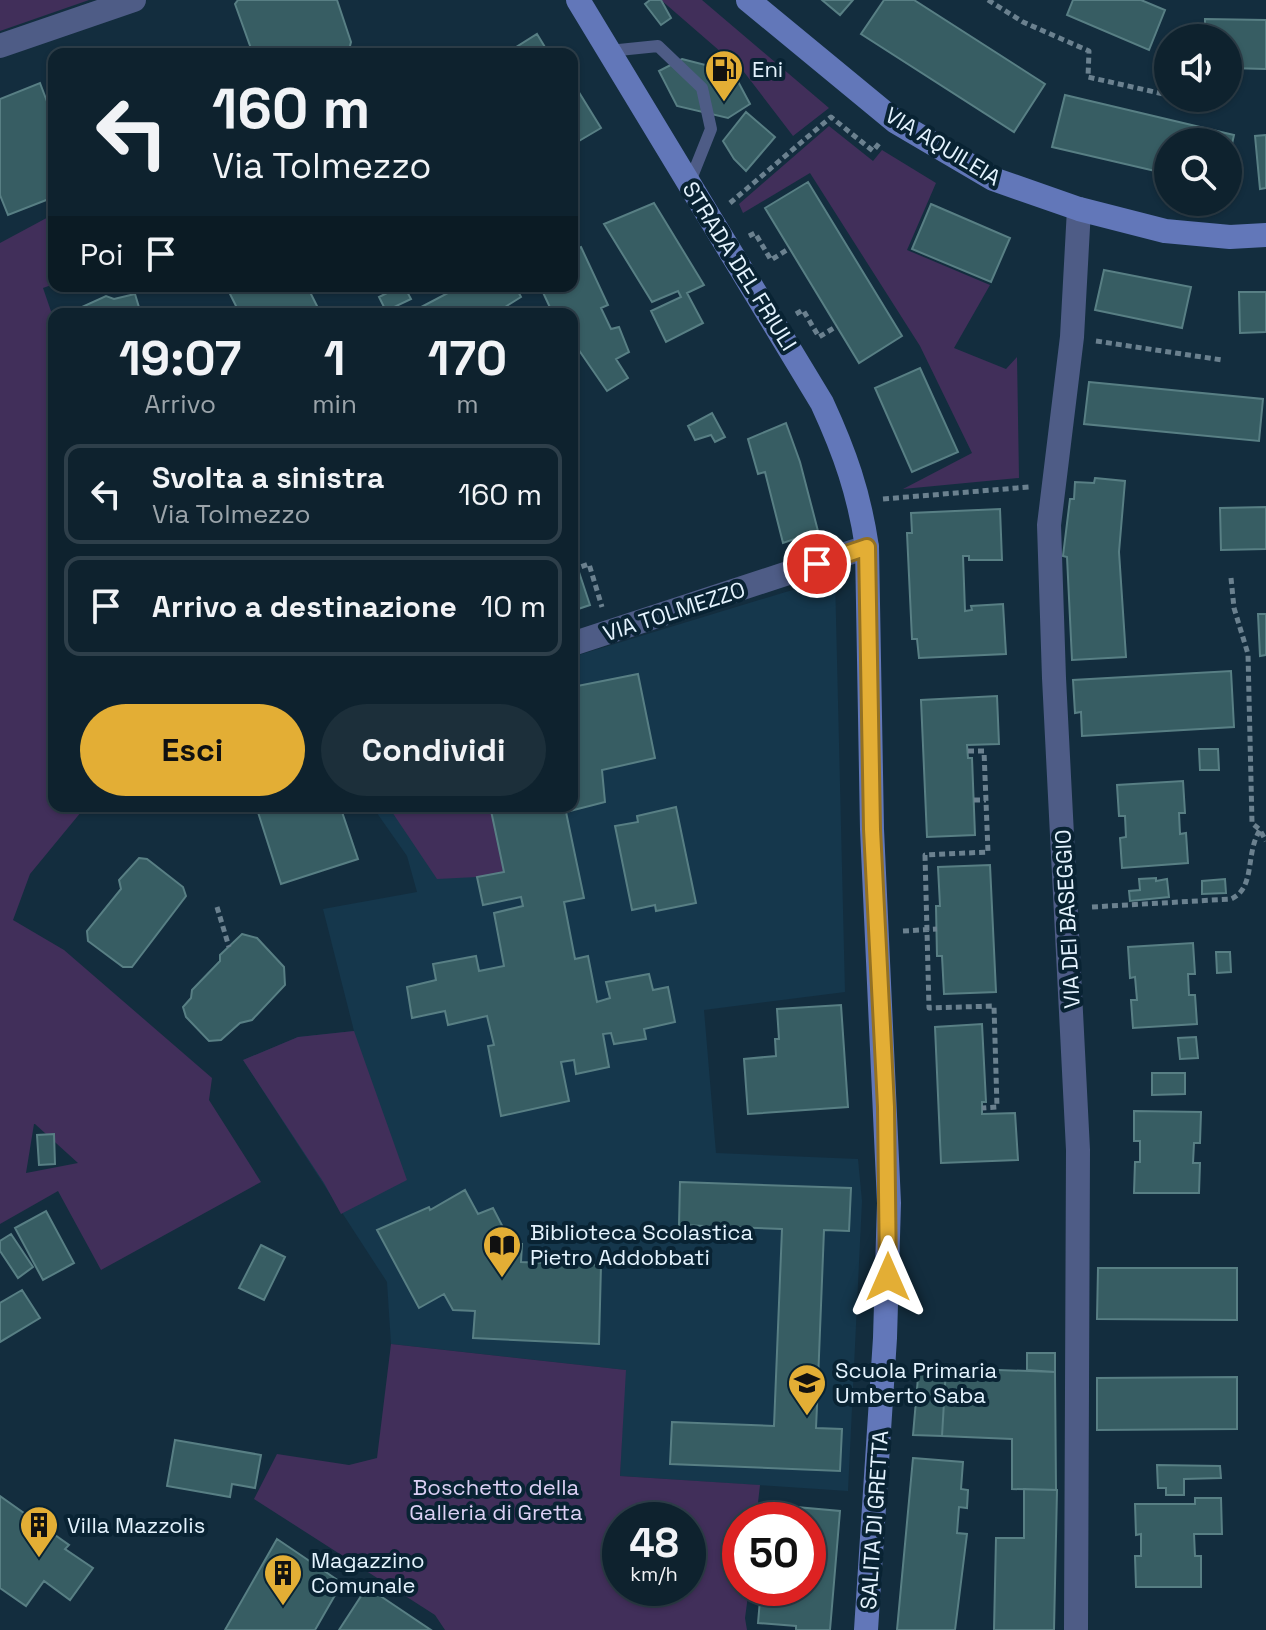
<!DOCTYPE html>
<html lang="it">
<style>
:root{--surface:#0e222e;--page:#1c2f3a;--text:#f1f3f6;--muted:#9ba4aa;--line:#2e3f4a;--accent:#e3ae35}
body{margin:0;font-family:"Space Grotesk",sans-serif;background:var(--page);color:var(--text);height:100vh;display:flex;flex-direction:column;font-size:30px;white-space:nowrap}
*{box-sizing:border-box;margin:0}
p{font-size:26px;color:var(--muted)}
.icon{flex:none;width:44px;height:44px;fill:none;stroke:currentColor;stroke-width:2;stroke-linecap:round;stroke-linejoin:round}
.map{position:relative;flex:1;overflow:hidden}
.side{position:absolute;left:48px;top:308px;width:530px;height:504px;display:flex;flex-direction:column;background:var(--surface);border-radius:16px;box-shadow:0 2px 6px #0004,0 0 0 2px var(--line)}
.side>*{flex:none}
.banner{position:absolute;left:48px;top:48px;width:530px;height:244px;border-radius:16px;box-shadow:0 2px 6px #0004,0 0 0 2px var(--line);background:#0e222e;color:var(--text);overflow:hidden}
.buttons{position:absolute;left:1154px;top:24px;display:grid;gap:16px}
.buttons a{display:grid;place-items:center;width:88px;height:88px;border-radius:50%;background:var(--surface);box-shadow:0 2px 6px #0004,0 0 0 2px var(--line);font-size:40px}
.speed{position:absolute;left:602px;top:1502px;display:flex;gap:16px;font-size:40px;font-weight:700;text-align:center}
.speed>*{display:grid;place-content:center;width:104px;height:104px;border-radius:50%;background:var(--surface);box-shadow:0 2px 6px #0004,0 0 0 2px var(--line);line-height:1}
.speed small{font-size:20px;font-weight:400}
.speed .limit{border:12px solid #d22;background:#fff;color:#111}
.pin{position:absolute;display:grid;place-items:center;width:68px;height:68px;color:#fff;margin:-34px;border:4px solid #fff;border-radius:50%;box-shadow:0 2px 8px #0007}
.me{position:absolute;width:88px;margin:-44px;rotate:0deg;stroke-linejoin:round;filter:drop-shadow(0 0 6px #0008)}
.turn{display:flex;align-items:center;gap:28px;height:168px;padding:0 32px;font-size:36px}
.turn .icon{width:104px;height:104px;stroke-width:2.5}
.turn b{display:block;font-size:56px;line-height:68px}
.then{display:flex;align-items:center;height:76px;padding:0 32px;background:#0003;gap:16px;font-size:30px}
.eta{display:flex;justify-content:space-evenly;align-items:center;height:136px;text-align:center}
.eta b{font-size:48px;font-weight:700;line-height:56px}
.action{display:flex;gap:16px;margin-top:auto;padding:16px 32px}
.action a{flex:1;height:92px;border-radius:48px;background:var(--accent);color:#111;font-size:32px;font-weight:700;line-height:92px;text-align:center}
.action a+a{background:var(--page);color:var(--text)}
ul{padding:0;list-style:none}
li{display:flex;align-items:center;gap:24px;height:100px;margin:0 16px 12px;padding:0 16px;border:4px solid var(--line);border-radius:16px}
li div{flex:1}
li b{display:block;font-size:30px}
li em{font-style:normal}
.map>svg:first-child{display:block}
</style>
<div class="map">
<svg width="1266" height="1630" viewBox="0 0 1266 1630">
<rect width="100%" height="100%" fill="#132d3e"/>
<path fill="#15374c" d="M835 577 845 992 704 1010 716 1153 858 1159 862 1201 848 1491 620 1476 625 1370 391 1344 387 1282 243 1060 298 1037 354 1031 323 909 417 892 407 856 372 806H572V657Z"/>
<path fill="#412f5a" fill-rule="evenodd" d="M0 0H89L0 31Z
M661 0H702L829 108 793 136 744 72Z
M829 126 873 161 882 150 936 183 907 250 990 285 954 348 1006 369 1017 357 1019 478 903 489 972 453 920 346 810 173 743 213 739 204Z
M54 214V284L43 288 54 320V468L49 469 54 488V806H86L30 874 13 920 64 950 212 1078 209 1100 261 1182 101 1270 58 1191 0 1224V243ZM34 1124H35L78 1163 26 1173Z
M388 806H490L504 872 477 877 437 879Z
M354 1031 407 1180 341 1214 324 1183 243 1060 298 1037Z
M391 1344 626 1370 620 1476 760 1485 756 1520H740V1588H749L745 1618 747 1630H445L435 1615 254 1499 277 1454 349 1465 377 1458ZM620 1520H688V1588H620Z"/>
<path fill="#375d63" stroke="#587f84" stroke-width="2" d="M238 0H337L351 42 349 50 336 54H253L235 4Z
M661 0 671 18 661 25 645 4 650 0Z
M822 0H853L840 15Z
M884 0H914L1045 84 1014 132 861 34Z
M1073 0H1141L1165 10 1149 50 1067 15Z
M1205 19 1266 20V69L1228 68V38H1205Z
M537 34 548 52 552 49 555 54H505Z
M682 59 733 72 750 104 728 118 677 106 659 71Z
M572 81 601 128 572 145Z
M40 83 54 120V197L8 215 0 195V99Z
M1065 95 1234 135 1228 162V142H1168V174L1052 147Z
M746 112 775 137 746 171 734 159 723 141Z
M1266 135V188L1260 189 1255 136Z
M808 182 902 336 859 363 765 208Z
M654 203 704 285 687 293 703 323 666 342 651 311 681 297 678 291 652 302 604 224Z
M931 204 1010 238 991 282 912 249Z
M581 247 608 305 601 308 611 329 619 327 629 352 616 359 628 378 607 391 576 346 572 348V314H553L540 286H572V251Z
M1104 270 1191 287 1182 328 1095 310Z
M226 286H307L321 314H240Z
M401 286H404L411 299 386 311 379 297Z
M461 286H515L521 297 494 314H408Z
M1239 292H1266V332L1240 333Z
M135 294 141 314H72L71 312 106 296 114 299Z
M920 368 958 452 912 472 875 388Z
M1089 382 1263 399 1259 441 1084 424Z
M712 413 725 437 715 442 711 435 695 440 688 426Z
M786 423 800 462 818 531 783 543 765 472 758 474 748 439Z
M1095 478 1125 481 1119 552 1126 657 1072 660 1067 557 1063 556 1070 499H1074L1075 482 1094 483Z
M1266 507V549L1221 550 1220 508Z
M1000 509 1002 560H969V556H963L965 611 972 610 971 606 1003 604 1006 654 919 658 917 639H912L907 533H912L911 513Z
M579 572 590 605 572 611V575Z
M1258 614H1266V655L1260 656Z
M1231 671 1234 727 1082 736 1081 712 1075 713 1073 680Z
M638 674 655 758 602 770 605 802 566 812 584 898 564 902 575 959 588 956 597 1002 610 998 606 982 649 974 653 990 668 987 675 1022 644 1029 646 1039 614 1044 611 1033 603 1034 609 1067 576 1074 574 1060 561 1062 569 1101 501 1116 488 1046 494 1045 487 1016 448 1025 445 1011 412 1018 407 987 436 980 433 964 476 956 479 971 504 966 494 913 523 906 521 897 483 905 477 877 504 872 490 806H572V687Z
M997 696 999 744 967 745 968 758H972L975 835 927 837 921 700Z
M1199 749H1218L1219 770H1200Z
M1183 781 1185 813H1179L1180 834 1186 833 1188 863 1122 868 1120 838 1126 837 1125 816H1119L1117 785Z
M256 806H340L358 859 281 884Z
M676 807 696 903 656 911 655 905 632 910 615 826 638 822 637 816Z
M139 858 147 859 183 887 186 896 132 967H123L88 941 87 931 121 889 119 880Z
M990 865 996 992 944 994 942 956H937L936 906H940L938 867Z
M1156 878V881L1167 879 1169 897 1130 901 1129 891 1140 890 1139 879Z
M1225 879 1226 893 1202 894V881Z
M242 934 257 938 284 967 285 985 252 1020 240 1023 221 1040 209 1041 186 1017 183 1007 191 998 192 990 220 961V955Z
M1193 943 1195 974H1188L1189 995H1195L1197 1024 1133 1028 1131 1000H1137L1135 977 1130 978 1128 947Z
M1216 952H1230L1231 972 1217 973Z
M841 1005 848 1107 748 1114 744 1059 776 1056 775 1039H779L777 1009Z
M982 1024 986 1102H982V1114L1015 1113 1018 1160 941 1163 935 1027Z
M1196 1037 1198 1058 1180 1059 1178 1038Z
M1152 1073H1185V1094L1152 1095Z
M1134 1111 1201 1112 1200 1143H1194L1193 1163H1200L1199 1193H1134L1135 1162H1140V1141H1134Z
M54 1134 55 1164 39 1165 37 1135Z
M680 1182 851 1188 849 1231 824 1230 817 1406 816 1428 842 1429 840 1471 670 1464 672 1422 774 1426 782 1229 679 1225Z
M465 1190 478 1214 493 1208 508 1237V1243L522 1244 521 1262 601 1265 599 1344 473 1338 475 1311 453 1310 444 1294 419 1308 377 1230 429 1207 430 1210Z
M46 1211 74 1263 43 1280 15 1228Z
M11 1234 33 1267 18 1278 0 1251V1241Z
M261 1245 285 1257 264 1300 239 1288Z
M1098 1268H1237V1320L1097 1319Z
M22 1290 40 1318 0 1342V1303Z
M1027 1353H1055V1372L1027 1370Z
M919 1366 946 1368 942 1436 913 1435Z
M946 1368 1055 1372 1056 1490 1012 1489V1439L942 1436Z
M1237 1377V1429L1097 1430V1378Z
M175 1440 261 1455 255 1488 232 1484 230 1497 167 1486Z
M913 1458 963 1462 961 1489 968 1490 967 1508 959 1507 957 1533 967 1534 955 1630H897Z
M1157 1465 1220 1466 1221 1478 1184 1479V1495H1166V1488H1158Z
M1024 1489 1057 1490 1054 1630H994L996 1538H1024Z
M0 1496 69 1545 65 1549 93 1568 70 1600 44 1581 26 1606 0 1588Z
M1195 1498H1221L1222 1534H1194L1195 1556H1201V1587H1136L1135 1556H1141V1534L1136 1535 1135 1504H1195Z
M785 1506 840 1511 830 1630H796V1626L758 1623 761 1588H808V1520H783Z
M277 1539 342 1583 315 1630H225Z
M367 1587 431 1630H339Z"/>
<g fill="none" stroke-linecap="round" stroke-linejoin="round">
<path stroke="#6b818f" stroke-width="5" stroke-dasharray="6 4" stroke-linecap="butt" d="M988 0 1023 22 1089 51 1088 77 1168 95
M730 203 831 117 873 151 881 141
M749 236 755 233 771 260 790 248
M796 314 803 310 819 337 837 326
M1096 341 1222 360
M883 499 1029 487
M572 570 589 564 602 607
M1231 578 1234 608 1248 654 1252 823 1260 830 1266 841
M968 751H984L988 852 925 855 929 1008 994 1006 997 1107 982 1108
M974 800H986
M217 907 229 947
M1092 907 1231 899C1256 888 1245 853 1260 830
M903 931 937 929"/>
<path stroke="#4e5c86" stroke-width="12" d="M609 51 658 46 702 88 711 129 689 184"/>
<path stroke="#4e5c86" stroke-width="24" d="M0 46 134 0
M572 644 867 547
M1076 1630 1078 1150 1054 678 1049 525 1072 337 1079 209"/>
<path stroke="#6277b9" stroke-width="24" d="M578 0 822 403C845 453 859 493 867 547L872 829 889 1203 885 1338 866 1630
M748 0 896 122 993 179 1079 209 1165 231 1230 237 1266 235"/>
</g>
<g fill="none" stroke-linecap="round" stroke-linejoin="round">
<g stroke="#947122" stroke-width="20">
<path id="route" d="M817 564 867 547 872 829 886 1107 888 1277"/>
</g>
<use href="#route" stroke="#e3ae35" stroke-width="14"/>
</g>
<defs>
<g id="fuel-pin" transform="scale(2)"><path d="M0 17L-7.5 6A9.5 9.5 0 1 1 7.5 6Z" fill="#e3ae35" stroke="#092333"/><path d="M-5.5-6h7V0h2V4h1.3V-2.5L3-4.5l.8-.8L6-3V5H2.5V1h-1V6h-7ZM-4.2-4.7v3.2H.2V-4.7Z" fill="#111"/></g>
<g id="library-pin" transform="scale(2)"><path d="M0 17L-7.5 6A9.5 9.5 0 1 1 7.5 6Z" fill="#e3ae35" stroke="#092333"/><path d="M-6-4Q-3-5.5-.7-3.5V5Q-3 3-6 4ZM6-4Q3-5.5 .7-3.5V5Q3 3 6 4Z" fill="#111"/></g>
<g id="school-pin" transform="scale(2)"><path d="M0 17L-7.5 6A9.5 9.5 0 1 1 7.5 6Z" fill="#e3ae35" stroke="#092333"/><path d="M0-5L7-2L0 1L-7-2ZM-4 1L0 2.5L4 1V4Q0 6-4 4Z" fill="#111"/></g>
<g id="building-pin" transform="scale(2)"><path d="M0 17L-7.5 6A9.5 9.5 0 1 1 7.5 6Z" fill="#e3ae35" stroke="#092333"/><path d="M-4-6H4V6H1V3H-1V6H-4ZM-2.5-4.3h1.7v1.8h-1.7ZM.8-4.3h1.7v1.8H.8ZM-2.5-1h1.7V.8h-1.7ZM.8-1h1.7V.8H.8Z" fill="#111"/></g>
</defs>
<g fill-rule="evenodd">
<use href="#fuel-pin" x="724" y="69"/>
<use href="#library-pin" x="502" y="1245"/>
<use href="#school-pin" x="807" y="1383"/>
<use href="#building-pin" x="39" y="1525"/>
<use href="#building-pin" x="283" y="1573"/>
</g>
<g text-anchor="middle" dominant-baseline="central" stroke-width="8" stroke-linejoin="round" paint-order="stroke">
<g font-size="22" fill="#e4f3fe" stroke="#092333" text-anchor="start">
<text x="752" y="69">Eni</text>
<text x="530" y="1232">Biblioteca Scolastica<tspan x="530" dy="25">Pietro Addobbati</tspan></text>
<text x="835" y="1370">Scuola Primaria<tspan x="835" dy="25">Umberto Saba</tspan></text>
<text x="67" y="1525">Villa Mazzolis</text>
<text x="311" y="1560">Magazzino<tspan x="311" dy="25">Comunale</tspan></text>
</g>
<g font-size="22" fill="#e4f3fe" stroke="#092333">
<text transform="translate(943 146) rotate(31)">VIA AQUILEIA</text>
<text transform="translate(740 266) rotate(58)">STRADA DEL FRIULI</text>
<text transform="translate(674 611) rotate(-18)">VIA TOLMEZZO</text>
<text transform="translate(1067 919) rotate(-93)">VIA DEI BASEGGIO</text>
<text transform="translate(874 1520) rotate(-86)">SALITA DI GRETTA</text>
</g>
<g font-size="22" fill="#dcd0f4" stroke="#092333">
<text x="496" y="1487">Boschetto della<tspan x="496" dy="25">Galleria di Gretta</tspan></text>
</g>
</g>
</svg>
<div class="buttons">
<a><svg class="icon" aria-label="sound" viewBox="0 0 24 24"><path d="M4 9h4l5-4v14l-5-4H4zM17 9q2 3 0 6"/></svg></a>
<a><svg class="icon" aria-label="search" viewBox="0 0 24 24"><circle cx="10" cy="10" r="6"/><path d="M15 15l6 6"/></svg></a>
</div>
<div class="speed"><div>48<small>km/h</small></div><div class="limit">50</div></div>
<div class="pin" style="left:817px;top:564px;background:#d93025"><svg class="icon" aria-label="arrive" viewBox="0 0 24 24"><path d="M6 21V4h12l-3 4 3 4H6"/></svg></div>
<svg class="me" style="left:888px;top:1277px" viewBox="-20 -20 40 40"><path d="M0-17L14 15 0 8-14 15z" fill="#e3ae35" stroke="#fff" stroke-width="4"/></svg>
<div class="banner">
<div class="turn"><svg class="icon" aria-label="left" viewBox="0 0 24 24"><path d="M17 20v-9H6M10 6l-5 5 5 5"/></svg><div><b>160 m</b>Via Tolmezzo</div></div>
<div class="then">Poi<svg class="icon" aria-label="arrive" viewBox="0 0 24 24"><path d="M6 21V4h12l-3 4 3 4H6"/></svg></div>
</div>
<section class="side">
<div class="eta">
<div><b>19:07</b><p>Arrivo</p></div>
<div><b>1</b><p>min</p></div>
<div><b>170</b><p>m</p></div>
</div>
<ul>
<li><svg class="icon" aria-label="left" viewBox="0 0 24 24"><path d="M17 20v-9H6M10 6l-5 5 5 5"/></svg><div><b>Svolta a sinistra</b><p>Via Tolmezzo</p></div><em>160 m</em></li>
<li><svg class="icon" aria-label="arrive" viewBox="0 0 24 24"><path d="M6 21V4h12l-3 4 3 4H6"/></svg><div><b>Arrivo a destinazione</b></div><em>10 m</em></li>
</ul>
<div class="action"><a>Esci</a><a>Condividi</a></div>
</section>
</div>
